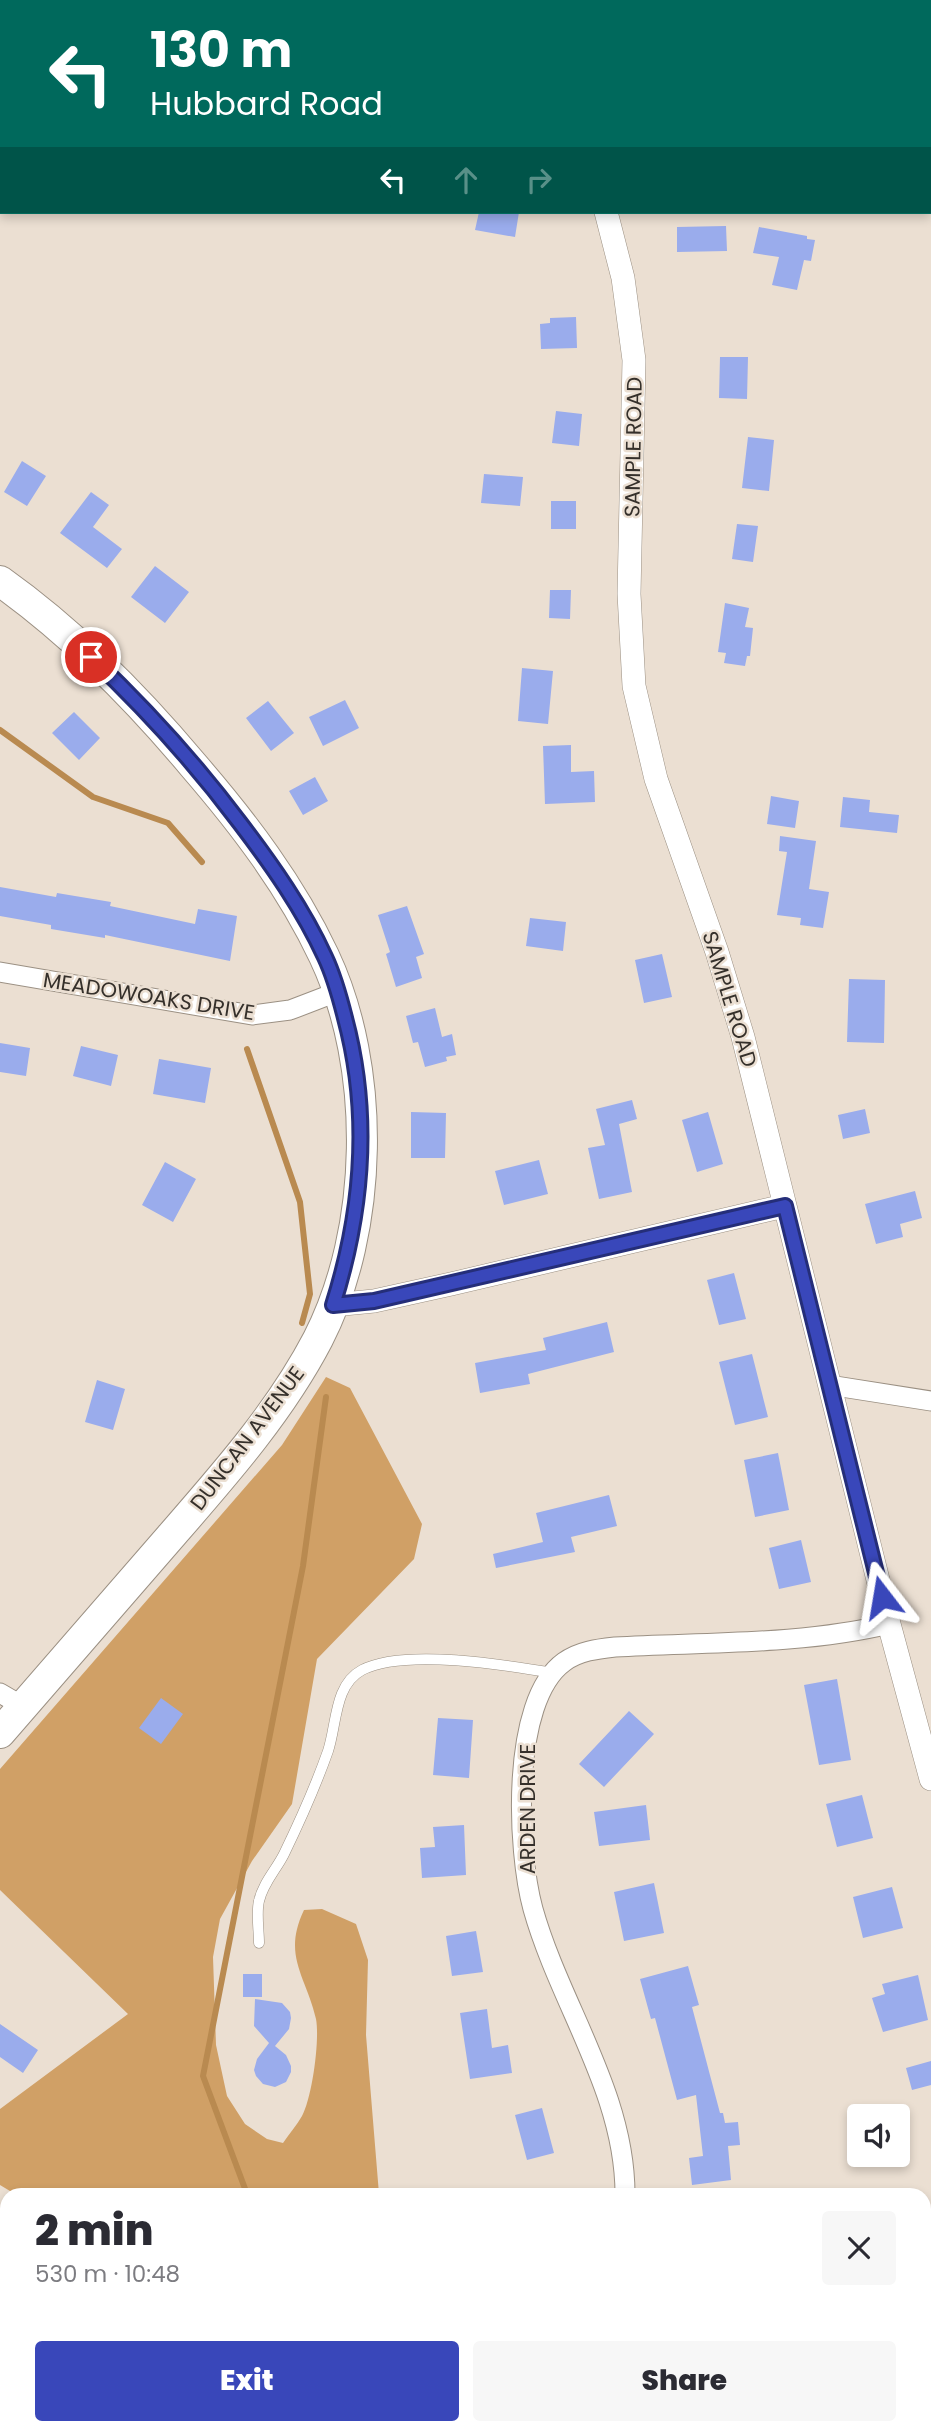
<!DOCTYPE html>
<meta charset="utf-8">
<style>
:root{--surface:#fff;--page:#f7f7f7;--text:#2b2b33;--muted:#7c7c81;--accent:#3947ba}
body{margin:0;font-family:Poppins,sans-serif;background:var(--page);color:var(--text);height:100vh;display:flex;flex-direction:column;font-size:26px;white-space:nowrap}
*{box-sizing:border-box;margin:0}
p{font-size:23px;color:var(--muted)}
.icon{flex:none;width:38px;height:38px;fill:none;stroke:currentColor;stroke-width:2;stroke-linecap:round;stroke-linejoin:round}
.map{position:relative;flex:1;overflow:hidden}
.sheet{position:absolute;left:0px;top:2188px;width:931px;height:247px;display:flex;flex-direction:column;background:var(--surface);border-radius:21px 21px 0 0;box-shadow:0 4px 10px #0003}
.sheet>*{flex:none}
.banner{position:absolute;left:0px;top:0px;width:931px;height:214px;box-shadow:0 4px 10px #0003;background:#00695c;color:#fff;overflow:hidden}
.controls{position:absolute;left:847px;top:2104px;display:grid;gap:14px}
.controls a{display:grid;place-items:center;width:63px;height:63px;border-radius:7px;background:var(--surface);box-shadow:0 4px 10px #0003;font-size:35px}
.pin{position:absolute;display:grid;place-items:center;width:60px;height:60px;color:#fff;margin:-30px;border:4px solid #fff;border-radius:50%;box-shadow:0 2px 7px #0007}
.me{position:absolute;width:77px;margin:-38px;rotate:346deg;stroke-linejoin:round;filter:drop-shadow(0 0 5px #0008)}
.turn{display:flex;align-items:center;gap:24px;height:147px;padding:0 35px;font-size:32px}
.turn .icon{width:91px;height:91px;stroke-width:2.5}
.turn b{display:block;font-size:49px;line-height:60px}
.lanes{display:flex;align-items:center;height:66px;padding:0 35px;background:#0003;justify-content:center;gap:35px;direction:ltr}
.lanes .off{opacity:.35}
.round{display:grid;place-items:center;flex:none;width:74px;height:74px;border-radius:7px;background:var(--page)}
.headline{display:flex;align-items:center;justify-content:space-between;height:119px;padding:0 35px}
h1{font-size:42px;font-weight:800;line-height:52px}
.cta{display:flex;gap:14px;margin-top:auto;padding:14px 35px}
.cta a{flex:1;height:80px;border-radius:7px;background:var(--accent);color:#fff;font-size:28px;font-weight:800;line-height:80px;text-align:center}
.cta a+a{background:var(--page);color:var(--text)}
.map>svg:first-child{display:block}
</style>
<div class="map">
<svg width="931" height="2433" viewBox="0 0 931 2433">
<rect width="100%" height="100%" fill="#ebdfd2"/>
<path fill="#d0a066" d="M326 1377 350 1388 422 1524 414 1559 317 1659 292 1804 252 1861 220 1919 213 1957 216 2045 227 2096 245 2124 267 2139 283 2143C289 2134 297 2125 302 2116 312 2098 320 2040 316 2019 306 1976 282 1956 304 1910L322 1909 356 1924 368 1960 366 2035 379 2194H15L0 2185V2109L128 2014 0 1890V1769L282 1445Z
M924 2389 931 2391V2433H794L795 2427H924Z
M184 2427H512L515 2433H186Z"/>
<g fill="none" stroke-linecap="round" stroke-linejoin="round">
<path stroke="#b98a50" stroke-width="6" d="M0 730 93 797 168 823 202 862
M247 1049 300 1202 310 1294 302 1323
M247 2194 203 2076 303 1566 326 1397
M334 2427 336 2433"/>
</g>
<path fill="#9aacec" d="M479 212H519L515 237 475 230Z
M726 226 727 251 677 252V227Z
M759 227 807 236V239L815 240 811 261 804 260 797 290 772 285 779 257 753 253Z
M576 317 577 348 541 349 540 324 550 323V318Z
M720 357H748L747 399 719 398Z
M556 411 582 414 579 446 552 443Z
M748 437 774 440 769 491 742 488Z
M22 461 46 476 27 506 4 492Z
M484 474 523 477 520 506 481 503Z
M91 492 109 505 93 527 122 549 107 568 60 533Z
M551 501H576V529H551Z
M737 524 758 526 753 562 732 559Z
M155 566 189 592 165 623 131 597Z
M550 590H571L570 619 549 618Z
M725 603 749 608 745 627 753 628 750 656H747L745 666 724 663 726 653 718 652Z
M522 668 553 671 548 724 518 721Z
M345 700 359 728 323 746 309 717Z
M268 701 294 733 271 751 246 718Z
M74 712 100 738 79 760 52 733Z
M571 745V772L594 771 595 802 545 804 543 746Z
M315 777 328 801 303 815 289 791Z
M771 796 799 801 795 828 767 824Z
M843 797 870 800 869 812 899 815 897 833 840 827Z
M780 836 816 841 809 889 829 892 823 928 800 925 801 918 777 915 787 852 779 851Z
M0 887 56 897 57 893 111 902 110 906 195 924 198 909 237 916 230 961 105 935V938L51 929V925L0 916Z
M407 906 424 954 416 957 422 978 396 987 386 954 390 952 378 915Z
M530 918 566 922 563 951 526 946Z
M662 954 672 997 644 1003 635 960Z
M849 979 885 980 884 1043 847 1042Z
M435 1008 442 1037 452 1034 456 1055 446 1057 447 1061 425 1067 418 1042 413 1043 406 1016Z
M0 1043 30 1048 26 1076 0 1072Z
M81 1046 118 1055 111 1086 73 1076Z
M159 1059 211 1068 205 1103 153 1094Z
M632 1100 637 1119 619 1124 632 1192 599 1199 588 1148 605 1145 596 1109Z
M865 1109 870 1133 843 1139 838 1115Z
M411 1112 446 1113 445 1158H411Z
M708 1112 723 1164 697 1172 682 1120Z
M539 1160 548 1194 504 1205 495 1171Z
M165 1162 196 1179 173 1222 142 1205Z
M915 1191 922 1218 900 1224 903 1237 876 1244 865 1204Z
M734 1273 746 1319 719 1325 707 1280Z
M607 1322 614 1352 528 1374 530 1384 480 1393 475 1363 546 1350 543 1338Z
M752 1354 768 1417 735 1425 719 1362Z
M97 1380 125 1389 113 1430 85 1422Z
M778 1453 789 1510 755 1517 744 1460Z
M609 1495 617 1526 571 1537 575 1552 496 1568 493 1554 543 1542 536 1513Z
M801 1540 811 1582 779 1589 769 1548Z
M837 1679 851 1760 819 1765 804 1685Z
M161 1698 183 1714 161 1744 139 1728Z
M629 1711 654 1734 604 1787 579 1764Z
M438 1718 473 1720 469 1778 433 1775Z
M862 1795 873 1838 837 1847 826 1804Z
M646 1805 650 1840 599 1846 594 1812Z
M464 1825 466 1875 422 1878 420 1848 435 1847 433 1827Z
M654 1883 664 1933 624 1941 614 1892Z
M892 1887 903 1928 863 1938 853 1897Z
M476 1931 483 1972 452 1976 446 1936Z
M688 1966 699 2005 692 2007 720 2113H723L725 2123 738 2122 740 2145 728 2146 731 2180 692 2185 689 2158 703 2156 696 2095 677 2100 655 2018 651 2019 640 1979Z
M243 1974H262V1997H243Z
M918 1975 928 2020 883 2032 872 1998 885 1994 882 1984Z
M255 1999 282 2003 290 2012 291 2018 289 2029 275 2046 286 2055 291 2066V2072L286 2082 275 2087 263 2084 256 2076 254 2070 257 2059 269 2043 254 2026Z
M487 2009 492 2048 508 2045 512 2073 470 2079 460 2013Z
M0 2024 38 2050 23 2073 0 2057Z
M931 2061V2085L912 2090 906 2068Z
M542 2108 554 2153 527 2160 515 2115Z"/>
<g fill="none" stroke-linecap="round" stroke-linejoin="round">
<g stroke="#9b9083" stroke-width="11">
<path id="service" d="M259 1943C259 1930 256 1913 259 1901 263 1883 276 1870 284 1854 300 1821 316 1785 328 1751 337 1724 334 1685 362 1670 404 1648 506 1665 553 1673"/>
</g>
<g stroke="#9b9083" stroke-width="21">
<path id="minor" d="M827 2 830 0
M0 972 252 1015 290 1010 337 992
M829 1385 931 1401
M0 1693 12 1700 17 1713
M625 2194C625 2092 560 2005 533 1909 517 1851 510 1701 564 1662 579 1651 597 1649 615 1647 704 1642 802 1645 889 1624"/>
</g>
<g stroke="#9b9083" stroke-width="24">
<path id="tertiary" d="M524 0 525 2
M0 62H2
M606 212 623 278 634 360 629 594 634 686 656 779 717 952 743 1037 889 1624 931 1779
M333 1305 374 1301 451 1284 784 1206"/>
</g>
<g stroke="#9b9083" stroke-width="32">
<path id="primary" d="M0 581C73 633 136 697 193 765 244 824 291 886 324 956 377 1068 374 1230 318 1339 280 1412 224 1475 171 1536 114 1602 57 1668 0 1733"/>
</g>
<use href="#service" stroke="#fff" stroke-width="10"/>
<use href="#minor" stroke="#fff" stroke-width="19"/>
<use href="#tertiary" stroke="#fff" stroke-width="23"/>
<use href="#primary" stroke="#fff" stroke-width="30"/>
</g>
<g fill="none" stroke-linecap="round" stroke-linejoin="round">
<g stroke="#252e79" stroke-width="18">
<path id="route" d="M91 657C145 708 195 763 240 823 272 865 303 909 325 957 334 976 340 998 345 1018 371 1115 363 1210 333 1305L374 1301 785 1206 882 1597"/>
</g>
<use href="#route" stroke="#3947ba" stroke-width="12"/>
</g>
<g text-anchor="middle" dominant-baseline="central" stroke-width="5" stroke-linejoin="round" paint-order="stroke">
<g font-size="21" fill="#35302b" stroke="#ebdfd2">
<text transform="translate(633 447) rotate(-89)">SAMPLE ROAD</text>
<text transform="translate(149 996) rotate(9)">MEADOWOAKS DRIVE</text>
<text transform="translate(730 999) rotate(73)">SAMPLE ROAD</text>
<text transform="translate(247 1438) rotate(-53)">DUNCAN AVENUE</text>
<text transform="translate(527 1809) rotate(-90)">ARDEN DRIVE</text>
</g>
</g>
</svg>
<div class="controls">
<a><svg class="icon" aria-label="sound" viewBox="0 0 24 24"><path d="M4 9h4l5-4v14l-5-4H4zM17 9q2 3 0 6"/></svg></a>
</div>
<div class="pin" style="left:91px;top:657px;background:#d93025"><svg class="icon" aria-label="arrive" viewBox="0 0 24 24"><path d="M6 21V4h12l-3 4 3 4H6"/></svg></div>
<svg class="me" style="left:882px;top:1597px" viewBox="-20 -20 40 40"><path d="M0-17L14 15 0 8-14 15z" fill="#3947ba" stroke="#fff" stroke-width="4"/></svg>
<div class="banner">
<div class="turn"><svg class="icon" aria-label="left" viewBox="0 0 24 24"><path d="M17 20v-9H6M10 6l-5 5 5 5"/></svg><div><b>130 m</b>Hubbard Road</div></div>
<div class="lanes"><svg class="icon" aria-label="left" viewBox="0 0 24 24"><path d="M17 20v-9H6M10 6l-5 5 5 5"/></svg><svg class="icon off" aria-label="ahead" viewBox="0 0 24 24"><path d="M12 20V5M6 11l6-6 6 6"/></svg><svg class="icon off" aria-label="right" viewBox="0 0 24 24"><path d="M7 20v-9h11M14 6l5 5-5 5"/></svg></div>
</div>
<section class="sheet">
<div class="headline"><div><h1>2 min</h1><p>530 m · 10:48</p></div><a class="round"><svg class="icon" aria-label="close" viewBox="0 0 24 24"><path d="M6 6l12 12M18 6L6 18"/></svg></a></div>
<div class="cta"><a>Exit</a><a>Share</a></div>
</section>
</div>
